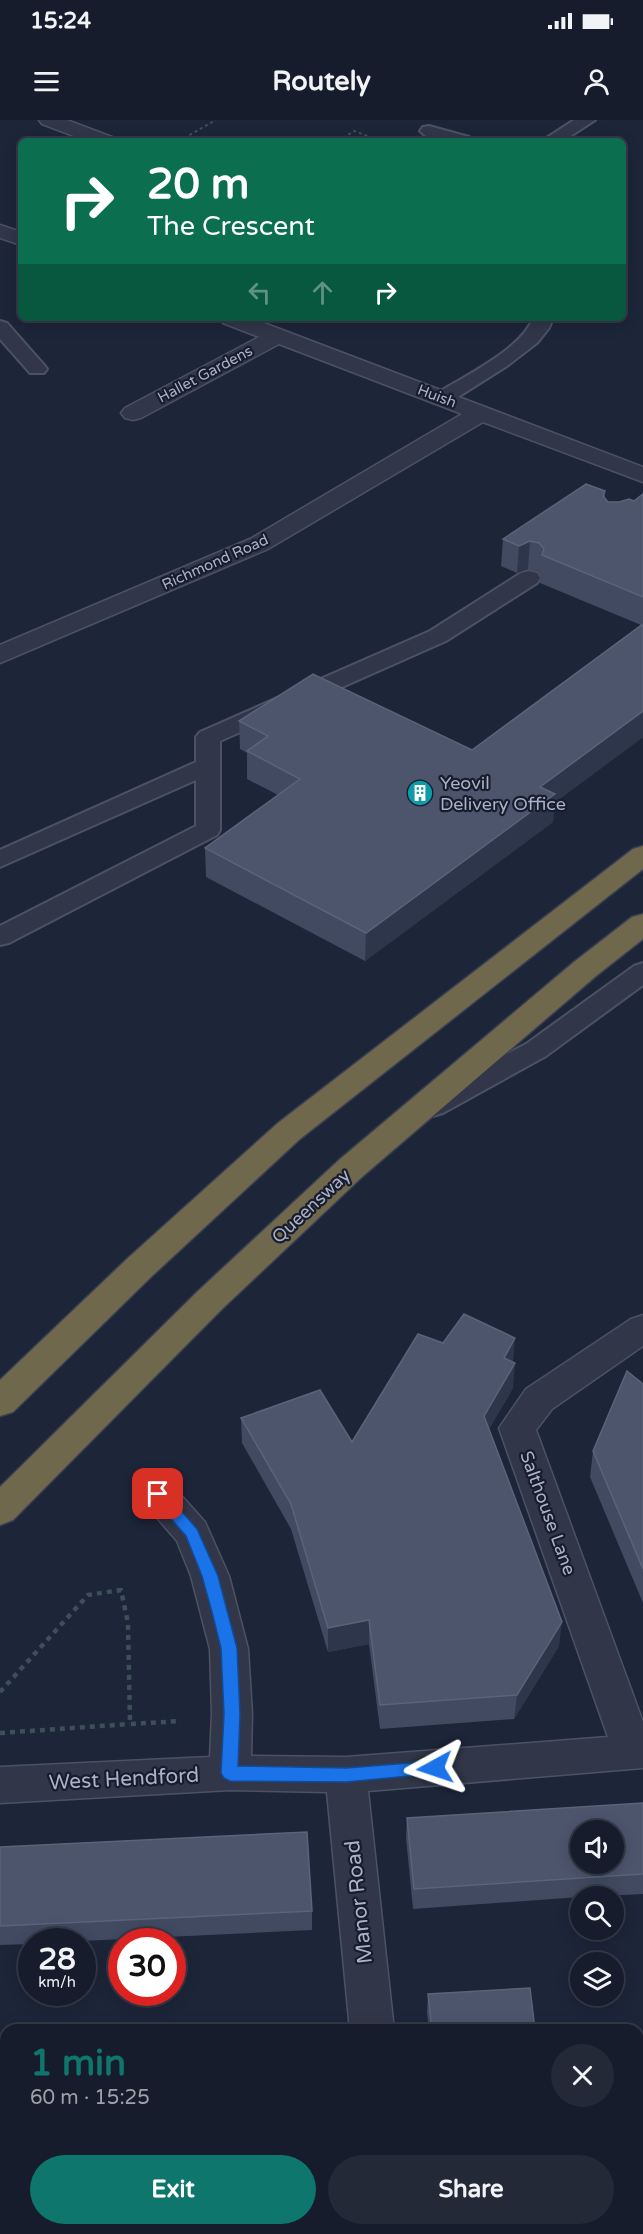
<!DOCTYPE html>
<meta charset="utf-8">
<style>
:root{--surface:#161c2b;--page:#232937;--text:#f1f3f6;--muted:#9ea1a9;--line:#353a47;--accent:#0f766e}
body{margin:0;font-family:"Varela Round",sans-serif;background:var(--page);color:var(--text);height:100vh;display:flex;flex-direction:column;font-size:22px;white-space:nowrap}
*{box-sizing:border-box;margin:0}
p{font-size:20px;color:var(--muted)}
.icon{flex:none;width:33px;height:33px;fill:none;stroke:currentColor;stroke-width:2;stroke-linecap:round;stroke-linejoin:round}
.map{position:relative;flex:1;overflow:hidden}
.panel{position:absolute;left:0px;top:1904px;width:644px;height:212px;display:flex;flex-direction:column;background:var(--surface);border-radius:18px 18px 0 0;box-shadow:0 3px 15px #0003,0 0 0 2px var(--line)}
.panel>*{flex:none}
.hud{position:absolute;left:18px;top:18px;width:608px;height:183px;border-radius:9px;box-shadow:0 3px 15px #0003,0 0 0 2px var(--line);background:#0b6e4f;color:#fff;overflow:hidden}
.tools{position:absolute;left:570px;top:1700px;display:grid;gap:12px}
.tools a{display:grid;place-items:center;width:54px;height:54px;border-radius:50%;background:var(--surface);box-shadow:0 3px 15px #0003,0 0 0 2px var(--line);font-size:30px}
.speed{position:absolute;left:18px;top:1808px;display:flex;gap:12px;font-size:30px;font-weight:700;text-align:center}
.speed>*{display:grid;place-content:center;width:78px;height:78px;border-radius:50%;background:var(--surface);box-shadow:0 3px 15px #0003,0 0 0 2px var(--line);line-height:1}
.speed small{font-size:15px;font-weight:400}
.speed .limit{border:9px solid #d22;background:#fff;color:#111}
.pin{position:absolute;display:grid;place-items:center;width:51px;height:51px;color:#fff;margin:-26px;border-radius:12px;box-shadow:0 3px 9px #0006}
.me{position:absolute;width:66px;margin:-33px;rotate:265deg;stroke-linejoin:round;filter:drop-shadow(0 0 4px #0008)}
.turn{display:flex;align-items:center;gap:21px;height:126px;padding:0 30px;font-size:27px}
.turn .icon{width:78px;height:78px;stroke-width:2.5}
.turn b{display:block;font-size:42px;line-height:51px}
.lanes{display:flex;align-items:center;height:57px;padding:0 30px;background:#0003;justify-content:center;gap:30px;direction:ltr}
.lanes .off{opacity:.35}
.round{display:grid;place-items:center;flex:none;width:63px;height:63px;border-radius:32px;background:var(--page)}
.overview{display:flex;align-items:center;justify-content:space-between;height:102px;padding:0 30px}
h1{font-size:36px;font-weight:800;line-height:45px;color:var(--accent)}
.action{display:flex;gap:12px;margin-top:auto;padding:12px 30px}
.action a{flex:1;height:69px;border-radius:36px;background:var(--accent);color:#fff;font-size:24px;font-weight:800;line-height:69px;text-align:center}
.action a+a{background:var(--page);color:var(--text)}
.status{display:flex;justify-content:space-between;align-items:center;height:42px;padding:0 30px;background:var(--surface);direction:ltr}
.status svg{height:16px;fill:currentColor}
header{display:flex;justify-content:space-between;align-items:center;height:78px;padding:0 30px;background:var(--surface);font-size:27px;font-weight:800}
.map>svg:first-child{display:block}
</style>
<div class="status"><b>15:24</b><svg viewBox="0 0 49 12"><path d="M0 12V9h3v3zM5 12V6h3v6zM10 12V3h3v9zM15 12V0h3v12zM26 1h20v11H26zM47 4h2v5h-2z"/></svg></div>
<header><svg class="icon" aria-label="menu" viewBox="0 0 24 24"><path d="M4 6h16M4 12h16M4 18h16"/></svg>Routely<svg class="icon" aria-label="person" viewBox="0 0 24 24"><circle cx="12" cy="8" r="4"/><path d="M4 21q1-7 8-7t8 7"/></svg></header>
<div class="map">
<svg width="643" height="2114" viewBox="0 0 643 2114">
<rect width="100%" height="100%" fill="#1d2539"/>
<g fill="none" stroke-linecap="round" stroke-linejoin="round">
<g stroke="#4c5264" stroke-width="4">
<path id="lane" d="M574 0H595L563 21H542Z
M429 6 469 17 472 21C457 21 431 24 420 11L423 7Z
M533 198H553L549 208 537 223 507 246 450 282H436L433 278 436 274C463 257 522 229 533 198Z
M0 201 7 203 44 245 47 249 44 253H30L0 219Z
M529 451 537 453 540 458 537 463 446 521 220 621V710L217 715 9 823 0 825V806L196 706V660L0 747V730L196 642V617L200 612 430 511 521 453Z
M643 843V865L546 936 443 993 433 996 423 993 419 986 423 979 526 924 634 846Z"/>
</g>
<g stroke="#4c5264" stroke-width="3">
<path id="street" d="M39 0H67L112 17 115 21H87L42 4Z
M0 105 21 112V125L0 118Z
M220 198H251L643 347V362L483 302 268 429 0 543V525L250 419 462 294 279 224 141 298 133 300 125 298 121 293 125 288 259 217 223 203Z
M643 1195V1226L552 1289 536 1310 643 1602V1648L368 1671 394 1910H350L327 1672 230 1670 0 1683V1647L210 1637 212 1594 210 1529 191 1456 177 1421 145 1384 140 1374 145 1364 158 1359 171 1364 205 1402 229 1456 248 1529 252 1594 251 1636 346 1637 608 1617 499 1308 526 1269 631 1199Z
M370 2109H416L417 2114H371Z"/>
</g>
<g stroke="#393f50" stroke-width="3">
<path id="highway" d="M643 726V749L300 1019 152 1156 13 1292 0 1296V1260L128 1138 278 1003 633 729Z
M643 794V819L596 856 363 1056 221 1190 13 1400 0 1405V1367L197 1172 339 1040 574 842 632 797Z"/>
</g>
<path stroke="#3d5057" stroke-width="2" stroke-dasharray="3 3" stroke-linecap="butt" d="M179 21 216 0
M338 21 354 11 381 21"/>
<path stroke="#3d5057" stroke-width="4.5" stroke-dasharray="5 5" stroke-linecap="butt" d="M0 1572 88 1475 121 1470 128 1503 130 1604 181 1601
M0 1613 130 1604"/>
<use href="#lane" fill="#313749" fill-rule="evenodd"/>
<use href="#street" fill="#313749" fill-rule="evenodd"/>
<use href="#highway" fill="#70684d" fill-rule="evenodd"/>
</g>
<path fill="#414a61" d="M605 371V378L608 382 634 381 643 374V617L554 683 553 702 365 841 206 757 205 728 278 675 247 659V633L240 629 239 601 472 630 641 505 540 463V455L538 451 528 449 517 453 501 446 503 419Z
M443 1223 513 1242V1268L489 1309 559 1526 514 1599 380 1609 369 1524 328 1532 291 1409 242 1323 241 1298 352 1322Z
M643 1264V1483L590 1357 593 1331Z
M643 1683V1774L603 1776H580V1777L413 1789 406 1718 407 1698Z
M0 1727 312 1791V1810L82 1821H32V1824L0 1825Z
M428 1874 535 1910H429L427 1893Z
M447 2109H559L560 2114H447Z"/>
<path fill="#2e364c" d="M530 421 528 449 517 453 519 426Z
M643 591V617L554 683 553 702 365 841 366 813 540 667Z
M515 1218 513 1243 504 1238Z
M515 1243 513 1268 482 1321 484 1296Z
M369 1500V1524L328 1532V1508Z
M562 1502 559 1526 514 1599 517 1575Z"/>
<path fill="#4c556c" stroke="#5b637a" stroke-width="1.5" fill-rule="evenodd" d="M586 364 605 371 603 376 608 382H619L629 379 634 381 643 374V477L542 435 544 429 539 423 530 421 519 426 503 419Z
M643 504V591L540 667 555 674 366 813 205 728 300 659 247 631 268 616 239 601 313 554 472 630Z
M464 1194 515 1218 504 1238 515 1243 484 1296 562 1502 517 1575 380 1585 369 1500 328 1508 291 1384 241 1298 320 1270 352 1322 418 1214 443 1223Z
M627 1251 643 1264V1449L593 1331Z
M643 1683V1754L414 1769 407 1698ZM580 1710H614V1743H580Z
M307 1712 312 1791 0 1806V1727Z
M530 1868 535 1910H432L428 1874Z
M202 2109H302V2114H202Z
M450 2109H559L560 2114H450Z"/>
<path fill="#1a73e8" stroke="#114b97" stroke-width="1.5" d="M158 1368 163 1370 197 1409 218 1456 237 1528 240 1594 238 1646 346 1648 435 1641 441 1643 443 1648 441 1653 346 1662 230 1661 224 1658 221 1653 224 1594 221 1528 212 1492 202 1456 186 1416 150 1374 152 1370Z"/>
<defs>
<g id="building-disc" transform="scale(1.35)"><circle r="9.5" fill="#0f9aa8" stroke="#171d2d"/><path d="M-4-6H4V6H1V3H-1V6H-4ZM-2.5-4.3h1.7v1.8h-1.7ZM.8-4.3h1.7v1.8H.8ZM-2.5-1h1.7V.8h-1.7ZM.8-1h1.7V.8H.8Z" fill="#fff"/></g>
</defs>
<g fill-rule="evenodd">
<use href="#building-disc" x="420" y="673"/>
</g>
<g text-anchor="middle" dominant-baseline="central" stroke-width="4.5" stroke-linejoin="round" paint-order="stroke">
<g font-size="15" fill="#abb1c6" stroke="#171d2d">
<text transform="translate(205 254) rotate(-28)">Hallet Gardens</text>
<text transform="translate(437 276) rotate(21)">Huish</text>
<text transform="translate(215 442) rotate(-24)">Richmond Road</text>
</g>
<g font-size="18" fill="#abb1c6" stroke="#171d2d" text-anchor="start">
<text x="440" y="663">Yeovil<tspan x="440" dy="21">Delivery Office</tspan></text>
</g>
<g font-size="18" fill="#abb1c6" stroke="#171d2d">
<text transform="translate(311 1086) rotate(-43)">Queensway</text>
<text transform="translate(548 1393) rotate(70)">Salthouse Lane</text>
</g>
<g font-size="21" fill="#abb1c6" stroke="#171d2d">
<text transform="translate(124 1659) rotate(-3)">West Hendford</text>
<text transform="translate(359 1782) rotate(-96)">Manor Road</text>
</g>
</g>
</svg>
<div class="tools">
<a><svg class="icon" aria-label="sound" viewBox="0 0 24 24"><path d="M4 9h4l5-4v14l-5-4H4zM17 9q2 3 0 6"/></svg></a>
<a><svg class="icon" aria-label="search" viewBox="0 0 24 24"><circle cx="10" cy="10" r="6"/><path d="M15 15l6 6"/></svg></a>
<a><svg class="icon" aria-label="layers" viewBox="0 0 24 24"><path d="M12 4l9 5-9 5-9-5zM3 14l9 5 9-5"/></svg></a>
</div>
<div class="speed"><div>28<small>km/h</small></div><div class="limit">30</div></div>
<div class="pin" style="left:158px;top:1374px;background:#d93025"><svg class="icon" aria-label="arrive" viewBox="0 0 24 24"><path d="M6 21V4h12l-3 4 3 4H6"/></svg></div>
<svg class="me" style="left:435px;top:1648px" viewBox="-20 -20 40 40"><path d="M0-17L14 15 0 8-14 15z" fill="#1a73e8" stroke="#fff" stroke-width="4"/></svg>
<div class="hud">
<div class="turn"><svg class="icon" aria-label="right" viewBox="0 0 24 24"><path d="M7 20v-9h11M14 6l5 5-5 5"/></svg><div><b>20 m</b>The Crescent</div></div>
<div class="lanes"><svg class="icon off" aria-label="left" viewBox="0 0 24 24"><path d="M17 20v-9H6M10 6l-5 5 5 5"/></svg><svg class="icon off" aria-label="ahead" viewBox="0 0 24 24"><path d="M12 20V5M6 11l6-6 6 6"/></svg><svg class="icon" aria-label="right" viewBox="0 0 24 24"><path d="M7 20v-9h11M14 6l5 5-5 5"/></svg></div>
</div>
<section class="panel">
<div class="overview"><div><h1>1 min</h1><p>60 m · 15:25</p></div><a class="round"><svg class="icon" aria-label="close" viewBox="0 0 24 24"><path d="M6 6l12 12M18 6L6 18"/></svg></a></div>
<div class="action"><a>Exit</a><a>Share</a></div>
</section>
</div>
